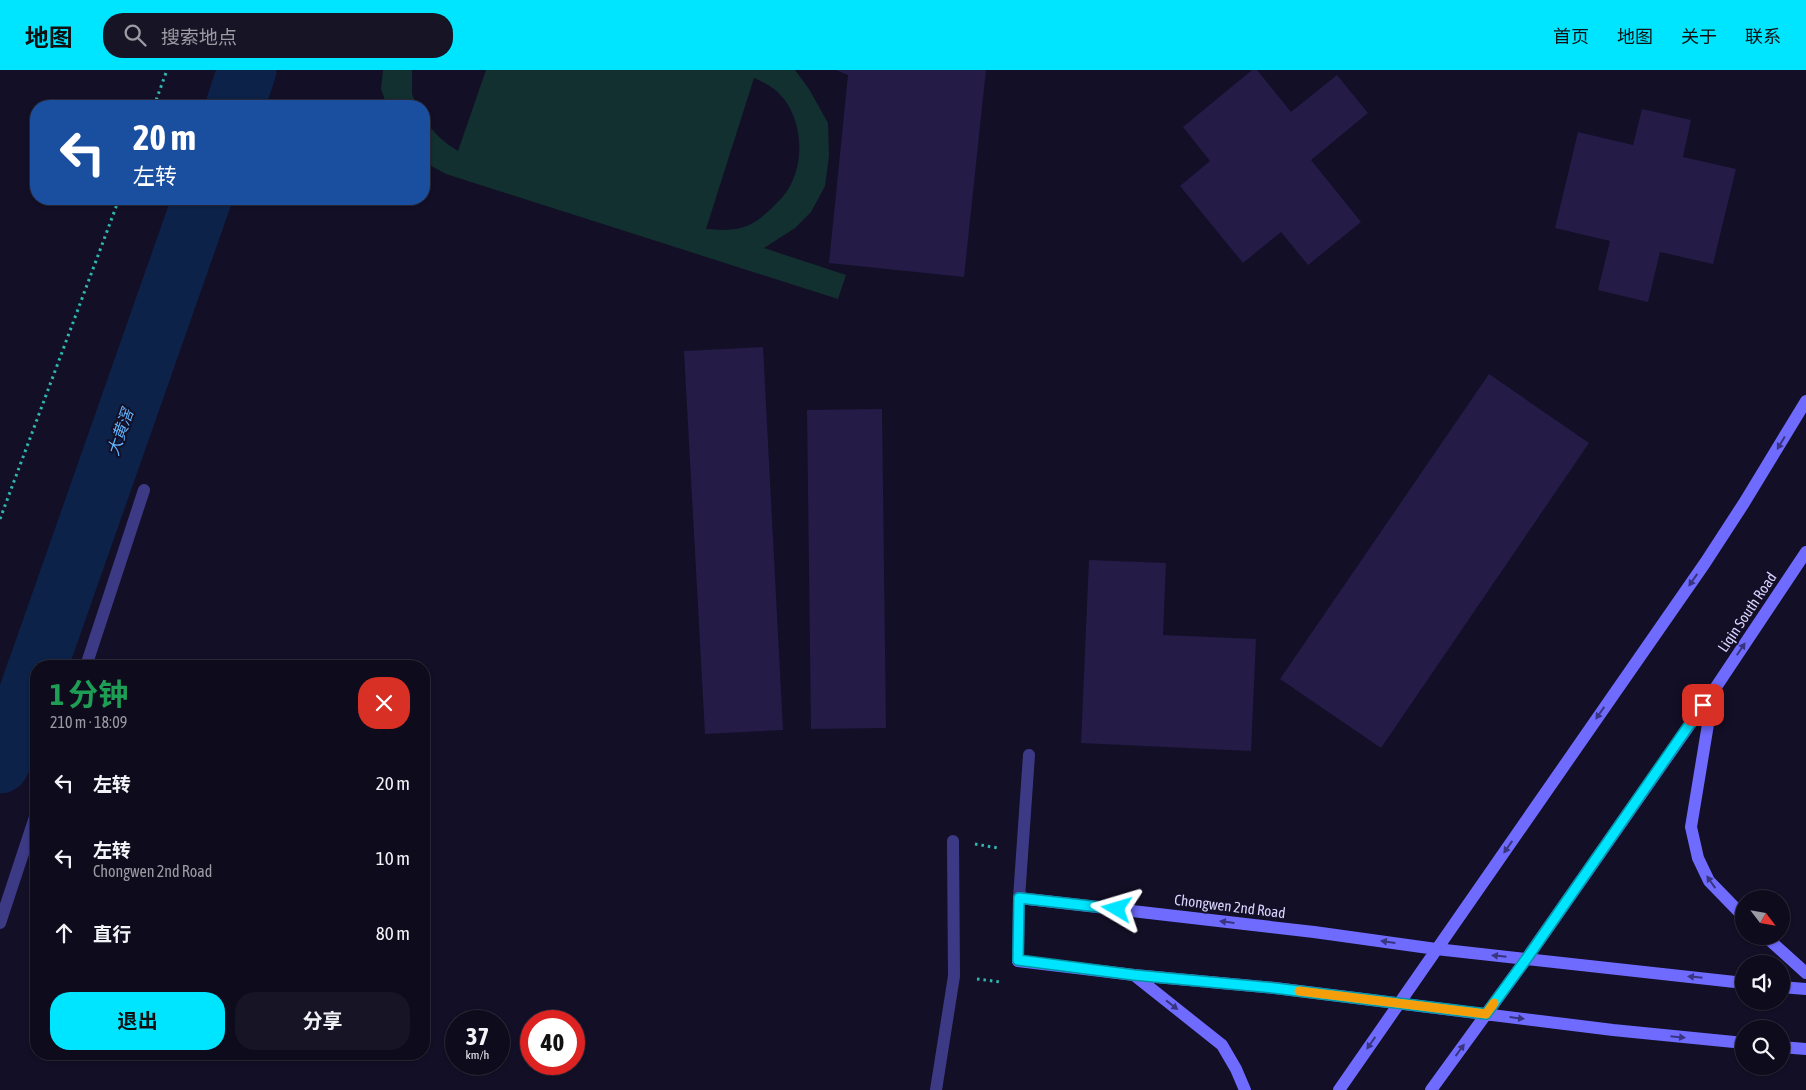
<!DOCTYPE html>
<html lang="zh">
<meta charset="utf-8">
<style>
:root{--surface:#0e0b1c;--page:#171425;--text:#f1f3f6;--muted:#9b9ba3;--line:#2e2b3b;--accent:#00e5ff}
body{margin:0;font-family:"Asap Condensed","Noto Sans SC",sans-serif;background:var(--page);color:var(--text);height:100vh;display:flex;flex-direction:column;font-size:19px;white-space:nowrap}
*{box-sizing:border-box;margin:0}
p{font-size:16px;color:var(--muted)}
.icon{flex:none;width:28px;height:28px;fill:none;stroke:currentColor;stroke-width:2;stroke-linecap:round;stroke-linejoin:round}
.map{position:relative;flex:1;overflow:hidden}
.details{position:absolute;left:30px;top:590px;width:400px;height:400px;display:flex;flex-direction:column;background:var(--surface);border-radius:20px;box-shadow:0 1px 4px #0004,0 0 0 1px var(--line)}
.details>*{flex:none}
.hud{position:absolute;left:30px;top:30px;width:400px;height:105px;border-radius:20px;box-shadow:0 1px 4px #0004,0 0 0 1px var(--line);background:#1a4fa0;color:#fff;overflow:hidden}
.needle{width:32px;rotate:121deg}
.buttons{position:absolute;left:1735px;top:820px;display:grid;gap:10px}
.buttons a{display:grid;place-items:center;width:55px;height:55px;border-radius:50%;background:var(--surface);box-shadow:0 1px 4px #0004,0 0 0 1px var(--line);font-size:25px}
.speed{position:absolute;left:445px;top:940px;display:flex;gap:10px;font-size:25px;font-weight:700;text-align:center}
.speed>*{display:grid;place-content:center;width:65px;height:65px;border-radius:50%;background:var(--surface);box-shadow:0 1px 4px #0004,0 0 0 1px var(--line);line-height:1}
.speed small{font-size:12px;font-weight:400}
.speed .limit{border:8px solid #d22;background:#fff;color:#111}
.pin{position:absolute;display:grid;place-items:center;width:42px;height:42px;color:#fff;margin:-21px;border-radius:10px;box-shadow:0 2px 8px #0006}
.me{position:absolute;width:55px;margin:-28px;rotate:277deg;stroke-linejoin:round;filter:drop-shadow(0 0 4px #0008)}
.turn{display:flex;align-items:center;gap:18px;height:105px;padding:0 20px;font-size:22px}
.turn .icon{width:65px;height:65px;stroke-width:2.5}
.turn b{display:block;font-size:35px;line-height:42px}
.round{display:grid;place-items:center;flex:none;width:52px;height:52px;border-radius:20px;background:var(--page)}
.summary{display:flex;align-items:center;justify-content:space-between;height:85px;padding:0 20px}
h1{font-size:30px;font-weight:700;line-height:38px;color:#1e9e55}
.primary-button{display:flex;gap:10px;margin-top:auto;padding:10px 20px}
.primary-button a{flex:1;height:58px;border-radius:20px;background:var(--accent);color:#111;font-size:20px;font-weight:700;line-height:58px;text-align:center}
.primary-button a+a{background:var(--page);color:var(--text)}
ul{padding:0;list-style:none}
li{display:flex;align-items:center;gap:15px;height:75px;padding:0 20px}
li div{flex:1}
li b{display:block;font-size:19px}
li em{font-style:normal}
header{display:flex;align-items:center;gap:30px;box-sizing:border-box;height:70px;padding:0 25px;background:var(--accent);color:#111}
header strong{font-size:24px}
nav{display:flex;gap:28px;margin-inline-start:auto;font-size:18px}
.search{width:350px;height:45px;background:var(--page);display:flex;align-items:center;gap:12px;box-sizing:border-box;padding:0 18px;border-radius:20px;color:var(--muted);font-size:19px}
.map>svg:first-child{display:block}
</style>
<header>
<strong>地图</strong>
<div class="search"><svg class="icon" aria-label="search" viewBox="0 0 24 24"><circle cx="10" cy="10" r="6"/><path d="M15 15l6 6"/></svg>搜索地点</div>
<nav><a>首页</a><a>地图</a><a>关于</a><a>联系</a></nav>
</header>
<div class="map">
<svg width="1806" height="1020" viewBox="0 0 1806 1020">
<rect width="100%" height="100%" fill="#130f26"/>
<path fill="#12302f" fill-rule="evenodd" d="M383 0H412V24L417 36H387L381 19Z
M486 0H795L809 19 828 53 829 86 825 116 811 142 795 158 764 178 846 205 838 229 446 104 424 92V49C433 62 444 73 458 81ZM754 8C761 11 769 15 774 19 801 40 806 85 791 114 787 123 779 131 772 138 764 145 755 154 744 157 731 161 720 160 706 159Z"/>
<g fill="none" stroke-linecap="round" stroke-linejoin="round">
<path stroke="#0c2248" stroke-width="59" d="M235 36 247 0
M38 596 202 129
M0 694 24 636 36 601"/>
</g>
<path fill="#241b47" d="M836 0H986L964 207 829 193 848 5Z
M1252 0H1257L1291 42 1337 5 1368 43 1311 90 1361 152 1308 195 1281 162 1243 193 1180 116 1210 91 1183 57Z
M1642 39 1691 50 1683 87 1736 99 1713 194 1660 182 1648 232 1598 220 1610 171 1555 158 1578 62 1633 75Z
M763 277 783 660 705 664 684 281Z
M1489 304 1589 373 1381 678 1280 609Z
M882 339 886 658 811 659 807 340Z
M1089 490 1166 493 1163 565 1256 569 1251 681 1081 673Z"/>
<g fill="none" stroke-linecap="round" stroke-linejoin="round">
<path stroke="#2fb8b0" stroke-width="3" stroke-dasharray="2.5 4" stroke-linecap="butt" d="M154 36 167 0
M0 449 119 129
M975 774 998 778
M977 909 1001 912"/>
<path stroke="#3d3a85" stroke-width="12" d="M1018 891 1019 828 1029 685"/>
<path stroke="#3d3a85" stroke-width="12" d="M86 596 144 420
M0 853 36 744
M936 1020 954 906 953 771"/>
<path stroke="#6f6bff" stroke-width="12" d="M1713 624 1691 757 1698 788 1709 811 1744 847
M1019 828 1314 862 1436 879 1744 913
M1765 866 1806 903
M1018 891 1134 905 1275 918 1613 960 1744 973
M1134 905 1222 975 1236 999 1245 1020
M1781 917 1806 919
M1781 977 1806 979
M1339 1020 1705 493 1744 433 1806 331
M1431 1020 1527 888 1587 802 1714 620 1806 482"/>
</g>
<defs><path id="oneway-solid" d="M-6-.8H1V-3.2L6.5 0L1 3.2V.8H-6Z" transform="scale(1.25)"/></defs>
<g fill="#38347d">
<use href="#oneway-solid" transform="translate(1781 373) rotate(121)"/>
<use href="#oneway-solid" transform="translate(1693 510) rotate(125)"/>
<use href="#oneway-solid" transform="translate(1741 579) rotate(-56)"/>
<use href="#oneway-solid" transform="translate(1600 643) rotate(125)"/>
<use href="#oneway-solid" transform="translate(1508 777) rotate(125)"/>
<use href="#oneway-solid" transform="translate(1711 812) rotate(-125)"/>
<use href="#oneway-solid" transform="translate(1227 852) rotate(-173)"/>
<use href="#oneway-solid" transform="translate(1388 872) rotate(-172)"/>
<use href="#oneway-solid" transform="translate(1499 886) rotate(-174)"/>
<use href="#oneway-solid" transform="translate(1695 907) rotate(-174)"/>
<use href="#oneway-solid" transform="translate(1172 935) rotate(38)"/>
<use href="#oneway-solid" transform="translate(1517 948) rotate(7)"/>
<use href="#oneway-solid" transform="translate(1678 967) rotate(6)"/>
<use href="#oneway-solid" transform="translate(1371 973) rotate(125)"/>
<use href="#oneway-solid" transform="translate(1460 980) rotate(-54)"/>
</g>
<g fill="none" stroke-linecap="round" stroke-linejoin="round">
<g stroke="#0095a6" stroke-width="12">
<path id="route" d="M1117 839 1019 828 1018 890 1134 905 1274 918 1486 944 1527 888 1703 635"/>
</g>
<use href="#route" stroke="#00e5ff" stroke-width="9"/>
<path stroke="#f59e0b" stroke-width="9" d="M1299 921 1486 944 1494 933"/>
</g>
<g text-anchor="middle" dominant-baseline="central" stroke-width="4" stroke-linejoin="round" paint-order="stroke">
<g font-size="15" fill="#d9d4ff" stroke="#130f26">
<text transform="translate(1747 542) rotate(-56)">Liqin South Road</text>
<text transform="translate(1230 836) rotate(7)">Chongwen 2nd Road</text>
</g>
<g font-size="16" font-style="italic" fill="#62b6ff" stroke="#130f26">
<text transform="translate(120 362) rotate(-71)">大黄滘</text>
</g>
</g>
</svg>
<div class="buttons">
<a><svg class="needle" viewBox="-14 -14 28 28"><path d="M0-13l5 13h-10z" fill="#e53935"/><path d="M0 13l5-13h-10z" fill="#9b9ba3"/></svg></a>
<a><svg class="icon" aria-label="sound" viewBox="0 0 24 24"><path d="M4 9h4l5-4v14l-5-4H4zM17 9q2 3 0 6"/></svg></a>
<a><svg class="icon" aria-label="search" viewBox="0 0 24 24"><circle cx="10" cy="10" r="6"/><path d="M15 15l6 6"/></svg></a>
</div>
<div class="speed"><div>37<small>km/h</small></div><div class="limit">40</div></div>
<div class="pin" style="left:1703px;top:635px;background:#d93025"><svg class="icon" aria-label="arrive" viewBox="0 0 24 24"><path d="M6 21V4h12l-3 4 3 4H6"/></svg></div>
<svg class="me" style="left:1117px;top:839px" viewBox="-20 -20 40 40"><path d="M0-17L14 15 0 8-14 15z" fill="#00e5ff" stroke="#fff" stroke-width="4"/></svg>
<div class="hud">
<div class="turn"><svg class="icon" aria-label="left" viewBox="0 0 24 24"><path d="M17 20v-9H6M10 6l-5 5 5 5"/></svg><div><b>20 m</b>左转</div></div>
</div>
<section class="details">
<div class="summary"><div><h1>1 分钟</h1><p>210 m · 18:09</p></div><a class="round" style="background:#d93025;color:#fff"><svg class="icon" aria-label="close" viewBox="0 0 24 24"><path d="M6 6l12 12M18 6L6 18"/></svg></a></div>
<ul>
<li><svg class="icon" aria-label="left" viewBox="0 0 24 24"><path d="M17 20v-9H6M10 6l-5 5 5 5"/></svg><div><b>左转</b></div><em>20 m</em></li>
<li><svg class="icon" aria-label="left" viewBox="0 0 24 24"><path d="M17 20v-9H6M10 6l-5 5 5 5"/></svg><div><b>左转</b><p>Chongwen 2nd Road</p></div><em>10 m</em></li>
<li><svg class="icon" aria-label="ahead" viewBox="0 0 24 24"><path d="M12 20V5M6 11l6-6 6 6"/></svg><div><b>直行</b></div><em>80 m</em></li>
</ul>
<div class="primary-button"><a>退出</a><a>分享</a></div>
</section>
</div>
